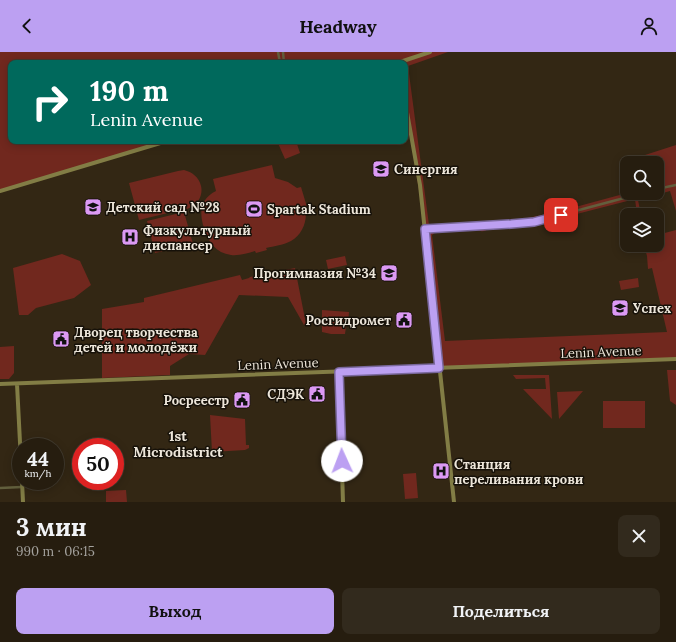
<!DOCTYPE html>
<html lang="ru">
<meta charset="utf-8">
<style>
:root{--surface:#261d0f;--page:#322a1d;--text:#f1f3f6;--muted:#a4a29e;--line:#423b2f;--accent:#bca0f2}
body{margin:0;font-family:Lora,serif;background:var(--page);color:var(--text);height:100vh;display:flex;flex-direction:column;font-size:15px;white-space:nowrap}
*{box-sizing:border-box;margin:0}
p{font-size:13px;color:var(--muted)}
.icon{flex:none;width:22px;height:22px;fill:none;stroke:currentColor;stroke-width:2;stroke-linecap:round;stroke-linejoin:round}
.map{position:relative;height:450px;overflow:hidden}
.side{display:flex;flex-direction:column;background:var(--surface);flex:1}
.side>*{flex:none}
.hud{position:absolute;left:8px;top:8px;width:400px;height:84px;border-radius:8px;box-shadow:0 2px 10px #0003,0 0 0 1px var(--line);background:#00695c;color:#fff;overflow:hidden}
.fabs{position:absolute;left:620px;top:104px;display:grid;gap:8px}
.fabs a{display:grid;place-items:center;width:44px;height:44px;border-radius:8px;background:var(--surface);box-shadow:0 2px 10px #0003,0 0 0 1px var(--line);font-size:20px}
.speed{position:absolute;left:12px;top:386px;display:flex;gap:8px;font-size:20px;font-weight:700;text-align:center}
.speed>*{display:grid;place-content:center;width:52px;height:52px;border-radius:50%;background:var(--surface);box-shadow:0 2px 10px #0003,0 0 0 1px var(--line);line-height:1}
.speed small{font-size:10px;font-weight:400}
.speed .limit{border:6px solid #d22;background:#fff;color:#111}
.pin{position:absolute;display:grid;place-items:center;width:34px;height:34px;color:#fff;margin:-17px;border-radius:8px;box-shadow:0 2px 6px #0006}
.me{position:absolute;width:44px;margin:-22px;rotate:358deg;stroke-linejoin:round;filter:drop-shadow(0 0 3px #0008)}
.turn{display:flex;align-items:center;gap:14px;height:84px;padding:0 16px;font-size:18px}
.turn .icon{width:52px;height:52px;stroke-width:2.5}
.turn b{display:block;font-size:28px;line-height:34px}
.round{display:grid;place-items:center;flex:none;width:42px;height:42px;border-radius:8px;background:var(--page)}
.summary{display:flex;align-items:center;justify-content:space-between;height:68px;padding:0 16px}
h1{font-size:24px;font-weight:700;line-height:30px}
.action{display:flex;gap:8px;margin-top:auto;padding:8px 16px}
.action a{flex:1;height:46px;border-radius:8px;background:var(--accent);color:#111;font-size:16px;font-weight:700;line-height:46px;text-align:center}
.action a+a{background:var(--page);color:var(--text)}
header{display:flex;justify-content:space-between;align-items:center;height:52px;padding:0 16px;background:var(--accent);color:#111;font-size:18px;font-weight:700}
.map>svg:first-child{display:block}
</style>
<header><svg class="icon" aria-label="back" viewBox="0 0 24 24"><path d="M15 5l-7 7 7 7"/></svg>Headway<svg class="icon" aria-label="person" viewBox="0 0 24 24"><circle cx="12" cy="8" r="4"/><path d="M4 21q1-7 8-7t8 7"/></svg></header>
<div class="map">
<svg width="676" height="450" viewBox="0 0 676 450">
<rect width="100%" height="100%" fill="#332714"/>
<path fill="#71281e" d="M0 0H448L408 14 429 173 522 167 557 160 627 141H657V111H648L645 103 676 93V159L670 139 638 148 641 163H637L635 147 538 172 489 176C485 180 482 180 478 178L437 179 432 183 445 289 667 280 652 216 648 217 647 204 644 193H657V183L676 178V307L439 316 425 177 405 49V11H11V89H167L0 139Z
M277 89H296L300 101 285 107Z
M272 113 275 126 288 130 297 136 301 135 307 155H305C308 168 303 182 291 189 284 193 274 194 266 196L267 198 256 201 255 199C248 201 239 204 231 203 216 201 208 190 204 176 199 161 200 147 216 139L213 127Z
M184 118C192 120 199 125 201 134 203 142 199 151 191 155 187 158 181 158 176 159 164 162 151 165 139 168L129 131 178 119Z
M184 160 193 192 155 201 147 169Z
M62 202 80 209 91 233 74 246 36 256 28 263H19L13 216Z
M345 204 347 213 328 217 326 208Z
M295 216 306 272 304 273 288 245 239 243 205 303 189 302 170 314V323L102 326V257L144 250V246L240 223 242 228 249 226 250 225Z
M638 226 639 235 621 238 619 229Z
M322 258 349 260 348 272 346 275 345 282H331L322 280Z
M14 294V321L9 327H0V295Z
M667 318H676V353L670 349Z
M513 323H549L552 367 523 337H546L545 326 516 327Z
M583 339 559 367 557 340Z
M603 349H645V376H603Z
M210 363 245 367 246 393H249V396L245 398 212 400Z
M416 421 418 446 405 447 403 422Z
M126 438 127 450H106V439Z"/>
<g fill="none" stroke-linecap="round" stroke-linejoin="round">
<path stroke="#625f3d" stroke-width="2.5" d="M278 0 280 11
M283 0 284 11
M657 137 676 133
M425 177 492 174 534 170 643 141
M0 436 22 435"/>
<path stroke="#827d45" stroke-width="4" d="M397 11 430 0
M405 49 420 133 454 450
M0 139 167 89
M339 320 343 450
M0 332 676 307
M17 332 21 410
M22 429 23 450"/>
</g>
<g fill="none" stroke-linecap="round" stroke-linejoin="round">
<g stroke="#7a689d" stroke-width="10">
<path id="route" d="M342 409 339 320 439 316 425 177 511 172 534 170 561 163"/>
</g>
<use href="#route" stroke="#bca0f2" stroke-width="7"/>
</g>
<defs>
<g id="university-square" transform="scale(0.9)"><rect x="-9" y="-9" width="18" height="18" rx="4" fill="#dc99f4" stroke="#161109"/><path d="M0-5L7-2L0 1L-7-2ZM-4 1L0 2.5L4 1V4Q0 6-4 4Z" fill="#111"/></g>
<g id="school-square" transform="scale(0.9)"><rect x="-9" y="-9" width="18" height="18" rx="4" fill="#dc99f4" stroke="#161109"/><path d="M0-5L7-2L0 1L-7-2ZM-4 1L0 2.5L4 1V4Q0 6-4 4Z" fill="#111"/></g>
<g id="stadium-square" transform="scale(0.9)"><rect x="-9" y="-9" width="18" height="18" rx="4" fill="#dc99f4" stroke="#161109"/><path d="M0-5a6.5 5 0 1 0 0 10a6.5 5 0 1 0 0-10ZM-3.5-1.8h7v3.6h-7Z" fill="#111"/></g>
<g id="hospital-square" transform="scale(0.9)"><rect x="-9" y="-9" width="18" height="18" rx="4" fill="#dc99f4" stroke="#161109"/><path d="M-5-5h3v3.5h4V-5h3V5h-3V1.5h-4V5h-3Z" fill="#111"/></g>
<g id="civic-square" transform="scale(0.9)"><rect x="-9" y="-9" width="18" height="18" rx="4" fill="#dc99f4" stroke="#161109"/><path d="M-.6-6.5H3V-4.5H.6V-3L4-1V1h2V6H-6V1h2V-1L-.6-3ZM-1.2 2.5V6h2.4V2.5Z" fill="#111"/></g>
</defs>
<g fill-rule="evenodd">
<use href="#university-square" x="381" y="117"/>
<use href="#school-square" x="93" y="155"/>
<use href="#stadium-square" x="254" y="157"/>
<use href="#hospital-square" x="130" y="185"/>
<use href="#school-square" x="389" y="221"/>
<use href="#school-square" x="620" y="256"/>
<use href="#civic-square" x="404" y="268"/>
<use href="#civic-square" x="61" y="287"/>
<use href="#civic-square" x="317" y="342"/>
<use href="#civic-square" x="242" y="348"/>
<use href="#hospital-square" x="441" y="419"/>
</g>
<g text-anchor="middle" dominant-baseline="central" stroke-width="3" stroke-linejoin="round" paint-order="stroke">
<g font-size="13" font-weight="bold" fill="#ede6da" stroke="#161109" text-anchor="start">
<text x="394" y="117">Синергия</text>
<text x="106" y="155">Детский сад №28</text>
<text x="267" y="157">Spartak Stadium</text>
<text x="143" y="178">Физкультурный<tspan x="143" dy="15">диспансер</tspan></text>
<text x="376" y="221" text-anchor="end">Прогимназия №34</text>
<text x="633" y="256">Успех</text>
<text x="391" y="268" text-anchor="end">Росгидромет</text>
<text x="74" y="280">Дворец творчества<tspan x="74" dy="15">детей и молодёжи</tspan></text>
<text x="304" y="342" text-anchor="end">СДЭК</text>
<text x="229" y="348" text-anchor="end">Росреестр</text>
<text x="454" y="412">Станция<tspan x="454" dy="15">переливания крови</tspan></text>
</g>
<g font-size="13" fill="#ede6da" stroke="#161109">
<text transform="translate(601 300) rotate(-2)">Lenin Avenue</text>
<text transform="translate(278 312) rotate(-2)">Lenin Avenue</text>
</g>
<g font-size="14" font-weight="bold" fill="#ede6da" stroke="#161109">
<text x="178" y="384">1st<tspan x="178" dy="16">Microdistrict</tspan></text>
</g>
</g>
</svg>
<div class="fabs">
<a><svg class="icon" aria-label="search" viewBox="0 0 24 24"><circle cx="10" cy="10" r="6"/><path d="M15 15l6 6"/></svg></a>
<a><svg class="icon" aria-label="layers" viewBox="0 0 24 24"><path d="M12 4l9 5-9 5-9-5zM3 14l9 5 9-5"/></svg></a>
</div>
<div class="speed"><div>44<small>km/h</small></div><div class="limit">50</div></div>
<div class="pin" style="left:561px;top:163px;background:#d93025"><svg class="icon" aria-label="arrive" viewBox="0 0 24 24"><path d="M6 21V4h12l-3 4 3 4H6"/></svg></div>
<svg class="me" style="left:342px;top:409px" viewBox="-20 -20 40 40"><circle r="19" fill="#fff"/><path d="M0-13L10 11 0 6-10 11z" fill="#bca0f2"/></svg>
<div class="hud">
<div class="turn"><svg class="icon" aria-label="right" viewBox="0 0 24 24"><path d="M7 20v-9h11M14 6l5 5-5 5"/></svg><div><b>190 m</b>Lenin Avenue</div></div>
</div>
</div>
<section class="side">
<div class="summary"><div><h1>3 мин</h1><p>990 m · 06:15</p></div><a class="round"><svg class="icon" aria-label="close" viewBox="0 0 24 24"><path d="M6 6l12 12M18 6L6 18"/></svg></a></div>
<div class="action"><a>Выход</a><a>Поделиться</a></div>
</section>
